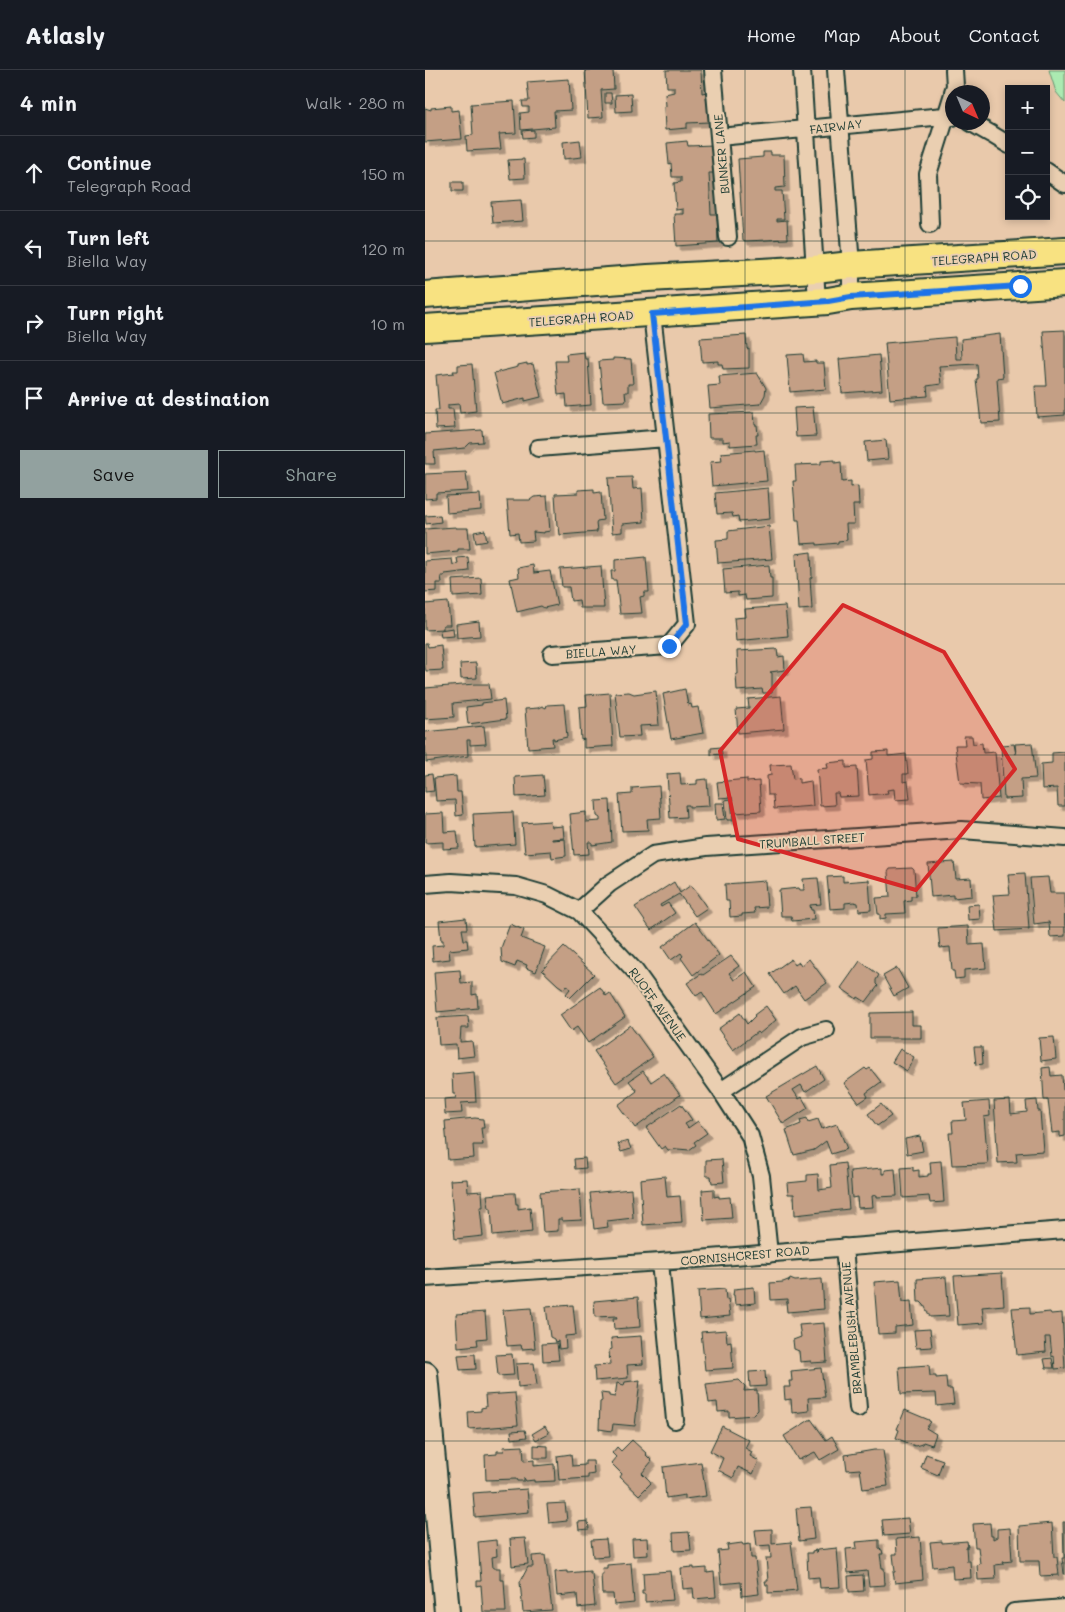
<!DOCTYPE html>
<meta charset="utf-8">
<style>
body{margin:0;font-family:Mali,sans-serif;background:#242831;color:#f1f3f6}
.controls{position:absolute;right:15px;top:15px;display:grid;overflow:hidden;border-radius:0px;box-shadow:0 2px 8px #0003}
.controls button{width:45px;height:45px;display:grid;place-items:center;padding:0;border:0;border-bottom:1px solid #363941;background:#171b24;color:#f1f3f6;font:25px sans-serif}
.compass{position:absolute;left:520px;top:15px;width:45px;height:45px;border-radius:50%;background:#171b24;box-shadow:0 2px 8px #0003;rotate:136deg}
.stop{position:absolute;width:15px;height:15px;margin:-11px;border:4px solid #1a73e8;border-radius:50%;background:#fff}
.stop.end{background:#1a73e8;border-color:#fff;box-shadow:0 1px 5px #0008}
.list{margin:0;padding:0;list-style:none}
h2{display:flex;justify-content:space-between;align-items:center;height:65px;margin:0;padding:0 20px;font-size:21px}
h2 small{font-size:16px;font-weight:400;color:#9ea1a6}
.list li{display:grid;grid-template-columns:32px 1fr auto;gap:15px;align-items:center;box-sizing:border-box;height:75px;padding:0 20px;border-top:1px solid #363941}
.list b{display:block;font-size:19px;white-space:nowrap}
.list p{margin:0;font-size:16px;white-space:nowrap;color:#9ea1a6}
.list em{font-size:16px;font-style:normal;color:#9ea1a6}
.actions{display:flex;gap:10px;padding:15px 20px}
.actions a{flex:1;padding:11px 0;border:1px solid #92a19f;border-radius:0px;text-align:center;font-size:18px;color:#92a19f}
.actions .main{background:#92a19f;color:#111}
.icon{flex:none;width:28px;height:28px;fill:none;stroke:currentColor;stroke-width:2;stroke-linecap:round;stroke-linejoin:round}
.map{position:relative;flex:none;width:640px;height:1542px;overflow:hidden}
header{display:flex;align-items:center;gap:30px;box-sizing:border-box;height:70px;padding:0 25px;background:#171b24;border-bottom:1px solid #363941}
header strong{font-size:24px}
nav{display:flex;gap:28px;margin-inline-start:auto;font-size:18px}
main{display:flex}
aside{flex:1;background:#171b24}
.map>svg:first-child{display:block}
.green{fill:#abeab1;stroke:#659472}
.building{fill:#c49f85;stroke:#1f3d34;filter:url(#shadow)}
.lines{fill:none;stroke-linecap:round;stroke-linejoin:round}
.street-casing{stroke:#1f3d34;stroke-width:20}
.secondary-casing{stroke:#1f3d34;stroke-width:28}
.primary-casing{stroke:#1f3d34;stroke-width:30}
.street{stroke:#eacfb1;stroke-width:16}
.secondary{stroke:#eacfb1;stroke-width:24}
.primary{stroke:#f8e281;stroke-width:26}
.route{stroke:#1a73e8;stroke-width:6}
.marked{fill:#d62828;fill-opacity:0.2;stroke:#d62828;stroke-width:4;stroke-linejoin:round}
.grid{fill:none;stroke:#1f3d34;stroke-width:1;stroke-opacity:0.55}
.labels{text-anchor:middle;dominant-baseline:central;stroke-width:4;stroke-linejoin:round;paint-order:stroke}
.street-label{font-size:12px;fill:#1f3d34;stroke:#eacfb1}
</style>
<header>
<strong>Atlasly</strong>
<nav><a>Home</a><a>Map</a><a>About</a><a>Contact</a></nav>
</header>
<main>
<aside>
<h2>4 min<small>Walk · 280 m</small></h2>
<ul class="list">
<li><svg class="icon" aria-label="ahead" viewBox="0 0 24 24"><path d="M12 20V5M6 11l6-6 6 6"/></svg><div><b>Continue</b><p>Telegraph Road</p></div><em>150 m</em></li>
<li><svg class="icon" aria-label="left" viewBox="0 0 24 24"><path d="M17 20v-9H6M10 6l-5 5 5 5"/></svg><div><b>Turn left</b><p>Biella Way</p></div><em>120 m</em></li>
<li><svg class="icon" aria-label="right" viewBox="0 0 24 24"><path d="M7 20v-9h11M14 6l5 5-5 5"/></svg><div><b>Turn right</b><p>Biella Way</p></div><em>10 m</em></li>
<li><svg class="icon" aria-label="arrive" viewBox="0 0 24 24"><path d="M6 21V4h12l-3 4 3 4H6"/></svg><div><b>Arrive at destination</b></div></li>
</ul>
<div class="actions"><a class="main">Save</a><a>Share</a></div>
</aside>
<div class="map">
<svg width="640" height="1542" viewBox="0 0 640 1542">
<defs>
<filter id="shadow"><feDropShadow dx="4.5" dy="4.5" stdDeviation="0" flood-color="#0004"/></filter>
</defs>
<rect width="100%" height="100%" fill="#e9c9ab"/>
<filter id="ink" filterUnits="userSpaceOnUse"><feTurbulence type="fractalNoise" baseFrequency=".02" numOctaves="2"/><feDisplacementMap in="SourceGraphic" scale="10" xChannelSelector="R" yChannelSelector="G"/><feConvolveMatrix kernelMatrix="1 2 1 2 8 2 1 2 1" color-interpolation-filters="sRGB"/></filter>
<g filter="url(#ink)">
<!-- green -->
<path class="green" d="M624 0H640V33L631 22Z"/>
<!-- building -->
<path class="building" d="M160 0H188L189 19 176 20 178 47 163 48Z
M241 0H276L277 23 282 22 284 52 262 53V58L240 60 239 37 241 36 240 24 249 22V17H242Z
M144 9 146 40 129 41 130 57 96 60 95 43 104 42V37H98L97 31H104L102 12Z
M180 23H186L187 33H180Z
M206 24 207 41 191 42 190 25Z
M89 31 91 63 74 64 76 79 42 81 41 66 48 65 46 34Z
M26 36V41L34 40 37 69 0 72V38L6 40V38Z
M109 60V67L98 68 97 61Z
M155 70 157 87 139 89 138 72Z
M262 71 263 76 288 75V78H286L289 103H284L286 144H292L293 173 251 176 249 144H258V139L251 140 249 113 256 112V107H247L246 93 244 94 242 73Z
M338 82H346V85H359L360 117 350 118V121H357L359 149H352V151L362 150 363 169 321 171 318 170 313 89 338 87Z
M99 89 100 108 85 109 83 90Z
M27 112H38V121H27Z
M96 130 98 151 68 153 66 132Z
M640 260V345L612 347 610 316H622L618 261Z
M575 264 578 307 572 308 575 352 556 353 551 309H553L552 294 514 296 516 314 502 316 503 326 465 329 460 273 530 267 531 289H537L536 269Z
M321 265 322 279 324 278V298L298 299 297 294H293V291L277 292 275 268Z
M159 282 160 289H163L166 335 142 337 141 324 133 325 130 291H142L141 284Z
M378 284 379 292 391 291V293H399L401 319 365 322 362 285Z
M454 285 457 320 417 323 414 289Z
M188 288 206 289 208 314H203V322H200L201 331 178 332 174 291 188 290Z
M102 293V295L108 294 116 327 100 331V328L77 334 69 303 93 297V295Z
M47 294 51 341 35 343 34 334 23 335V339H28L30 358 11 359 10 340H14L11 305 29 303 28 301H33V295Z
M332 303 341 318 340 325 335 334 285 338 283 316 295 315 294 306Z
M388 337 391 366 371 367 369 338Z
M329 342 330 355H332L333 365H331L332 374 305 376V371L298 372V368H284L283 344Z
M57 360 58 372 45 373 40 378 9 381 10 394H0V364Z
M461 370 463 389 442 391 440 372Z
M330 380V381L339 380 342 411 287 416 285 392 297 391 296 383Z
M410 390V393L416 392 417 412 426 411V417L433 416 434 435H428L429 454H421L422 470 413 471V473L392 475V473L376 474 374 450H371L368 411H371L370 395 396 394V391Z
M41 402 43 421 11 423V428L0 429V404Z
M207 407 208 419 217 418 219 452 197 454V462L187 463 183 408Z
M343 418 345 449 314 452 313 446 308 447 307 443 292 444 290 423Z
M169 419V423L176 422 178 450 172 451 171 453 172 462 135 465 134 456H132L130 424 153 423V420Z
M55 424 56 440 22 443 21 426Z
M122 426 125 461 119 462V463L108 462 109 471 94 472 93 463 85 464 82 430H105L109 427Z
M15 445 16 452 1 454 0 446Z
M344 456 347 489 293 493 291 470 303 469V461Z
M31 457V458H43L45 479H33V481L0 484V459Z
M60 460 62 471 51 473 49 462Z
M386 482 387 507 385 508 387 539 374 540 371 484Z
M43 487 44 501 20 504 19 506H16L17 513H12V521L0 522V491L27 489 28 495 33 494 32 488Z
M221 487 224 522H219V526L215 527 217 543 195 544 191 510H187L186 501H190V490Z
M108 495 109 503 125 501 132 535 119 538 116 536 92 542 85 509 94 507 93 498Z
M344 495 345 508H347V528L321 530 320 525 313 526V522L300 523 298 499Z
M176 496 179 538H155L154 530 146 531 144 517H137L135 499Z
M56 508 57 525 28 527 27 510Z
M23 532 25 555H18V559L0 560V534Z
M360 536 363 566 311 571 309 548 321 547 320 539Z
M54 551 55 566 32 568 31 554Z
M28 558 29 566 16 567 15 560Z
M0 573H2L3 577 16 575 18 600 1 601 0 597Z
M352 579 353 587 359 586 360 600 345 602 347 603V623H338L337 619 312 621 311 604H313L312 581Z
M51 593 52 608 36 609 35 594Z
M50 614H64L66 629 28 633 29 647 0 649V618Z
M260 619 263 635 266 634 267 638 273 637 278 663 246 669 238 624Z
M231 621 234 655 214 656 215 666 195 667 190 623 204 622 209 624Z
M185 623 188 676 159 678V669L156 670 154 637 162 636 161 625Z
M356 626 359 659 313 663 311 639 324 638 323 629Z
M79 630 81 649 43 654 41 637 57 635V633Z
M139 634 142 667 129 670V668H127L128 676 103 678 100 639 113 638 117 636 121 638 122 635Z
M59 656 61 674 45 675V670H42L43 686 1 692 0 662Z
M539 666H547L548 674 557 673 558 683 570 682 574 728 556 730 555 714 535 713 530 675H540Z
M607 673 611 708 596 709 597 728 579 729 576 675 589 674 591 684 590 674Z
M296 677 297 684 286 685V678Z
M463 681V686L481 684 483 704H478V712L483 711 485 729 470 730 469 719 462 720 463 723 444 725 441 690 448 689V682Z
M640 682V736H633L632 718 617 719 616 694 627 693V683Z
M421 691V698L432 697 434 726 414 727 413 723H409L410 735 395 736 392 699 403 698 402 693Z
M366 694 368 709 374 708V713L386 711 388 736 349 739 348 725H343L342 706 346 705 345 695Z
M255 703 256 715 272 714V710L282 709 284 736 264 737V735H260L261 747 245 748 242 704Z
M7 704 9 721 0 722V705Z
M118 705 120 725 91 727 90 707Z
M31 706 32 722H36L38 745 31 746 30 730 11 731 9 708Z
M322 709V712L334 711 336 741 310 743 307 727 294 728 292 712Z
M234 716 236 748 222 749 223 760 197 761 194 725 207 724V718Z
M306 729 308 750H302L300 730Z
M185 730 187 772 167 775V772H163L164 784 149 785 145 744 161 742V752L175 751V748L172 746 171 731Z
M290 733H298L300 749 291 750Z
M88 742 90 774 50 777 48 744Z
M18 743 19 762 32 761 34 778 18 779V772L0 773V744Z
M125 751 126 757 138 756 139 768 127 769V770L140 769 141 786 127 788 126 781 100 783 97 753Z
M529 792 531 809 546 808 547 826 528 828V825L506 827 503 794Z
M487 798 489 800 491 826H486V830L479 831 480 843 461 844V848L455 849V844H453L451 828 465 827 463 802 465 799Z
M600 803 604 859 572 861 568 825 585 824 583 804Z
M418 806V812L444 810 446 840 434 841 433 833 429 832 420 833V838L405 839 402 807Z
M623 807 625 823H639L640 866 625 867 624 852 609 854 605 808Z
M393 808 396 834 385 835 386 840H388L389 849 367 851 366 846H356L354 820 374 818 375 820H379L378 809Z
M340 811 342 837 329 838 330 843 317 844V846L305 847 304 831H301L300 814Z
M249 812 255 823 266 815 282 838 270 846 254 824 235 835 236 837 243 833 250 843 226 860 210 837Z
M554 834 555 849 543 850 542 835Z
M41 848 42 859H37L39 870H42L43 878 24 880 25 889 8 891 7 876 18 875V870H16L14 851Z
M270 852 294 885 268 905 256 888 258 886 256 883 246 890 237 877Z
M85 854 99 860 96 868 120 877 111 902 101 898 102 895 92 891 90 897 77 892 76 878Z
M543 856 544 875 559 874 561 898 539 900V908L530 909 529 901H527L525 877 515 878 513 858Z
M139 877 169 904 145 928 141 924 145 919 142 915 139 919 133 915 117 900Z
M306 886 314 896 304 903 309 910 321 902 331 917 291 944 277 922 271 926 262 913 276 904 278 905Z
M366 889 370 895 374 892 376 895 384 889 402 913 379 929 370 916 359 924 345 904Z
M435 891 454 905 451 910V914L453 916 441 932 433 927 432 929 416 918Z
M472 898 483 918 469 926 458 906Z
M35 900 36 913 47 912V925L52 924 53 938 12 942 9 902Z
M175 917 181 926 185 923 200 947 163 973 152 957 146 961 135 945Z
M341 936 351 950 334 964 332 962 308 980 293 959 315 943 322 954 330 946 329 945Z
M487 942V955H496V968H445V943Z
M43 946 44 958H36L35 972 47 971 49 986 32 988 31 974 14 975 12 948Z
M205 955 228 987 191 1013 169 981Z
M629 967 631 989 616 991 614 968Z
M549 977H557L558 994 551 995Z
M475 979 489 987 482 1001 467 992Z
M392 996 399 1009 380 1022 376 1015 368 1020 374 1029 377 1027 383 1038 358 1054 341 1026Z
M625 997 626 1006 637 1005 638 1020H640V1066L635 1067V1062L627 1063 623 1030H619L617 998Z
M440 998 442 1000 445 998 456 1012 441 1023 443 1027 434 1033 419 1013Z
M218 1001 226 1012 239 1003 255 1025 210 1058 193 1035 212 1021 204 1011Z
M49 1002 51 1032 36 1033 37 1043 20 1044 19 1029 31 1028 30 1024H28L27 1004Z
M585 1030 586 1044 602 1042 601 1031 612 1030 613 1041H615L618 1081 591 1083 592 1092 573 1093 569 1031Z
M564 1031 565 1046 559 1047 563 1094 527 1095 524 1063H528L527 1051 541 1050 539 1033Z
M256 1034 267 1050 260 1054 263 1058 273 1051 282 1063 269 1072 271 1075 264 1080 253 1079 243 1080 240 1076 236 1079 221 1058Z
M456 1034 466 1046 452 1056 443 1044Z
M50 1048 58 1049 59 1058H56L58 1075H48L49 1088 23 1090 20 1051Z
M382 1048 383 1052 393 1049 397 1059 412 1054 422 1079 406 1084 401 1071 389 1080 369 1085 361 1060 376 1054 375 1050Z
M495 1066 498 1081 482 1084 480 1069Z
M203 1071 206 1079 196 1082 193 1074Z
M160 1088 161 1098 150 1099 149 1089Z
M297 1089 299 1112 287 1113 286 1106H281V1090Z
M516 1091 519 1132 505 1133 504 1126 478 1128 476 1098 488 1097V1101L494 1100V1107L503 1106V1104H506L505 1092Z
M420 1093 424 1139 370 1145 369 1124H363L362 1113 382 1111V1105L393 1104 394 1120 407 1118 405 1095Z
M457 1098V1104H460V1100L470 1099 472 1126 452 1127V1125L447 1126 448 1137 433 1138 432 1127 427 1128 425 1101Z
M240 1106 242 1127 255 1126 257 1152 218 1155 215 1109Z
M42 1109 43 1122 57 1121 58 1137H55L58 1166 30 1169 25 1110Z
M155 1119 157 1150 137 1151V1149H133V1161L118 1162 115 1122Z
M206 1119 208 1148 182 1151 183 1157 169 1159 165 1123Z
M289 1119V1127L294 1126V1128L305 1127 307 1148 279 1150 277 1120Z
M86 1123H90L91 1134H93V1139L105 1137 107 1162 68 1166 66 1138H64L62 1125Z
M577 1203 579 1235 557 1237 559 1253 533 1255 529 1206Z
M521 1207 524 1246 505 1247 499 1235 496 1232H493L492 1209Z
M365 1209 370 1211 397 1209 399 1239 362 1242 361 1232H363V1229L346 1230 345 1213 358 1212 363 1210 364 1212Z
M475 1210 477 1232 486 1231 488 1255 470 1257V1263L453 1264 449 1212Z
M329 1217 330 1233 310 1235 309 1225H308L309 1219Z
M300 1219 301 1230 303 1229 305 1246 275 1249 273 1221Z
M213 1227 215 1257 189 1259 188 1248H192L191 1246 170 1247 169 1231Z
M148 1235 151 1265 140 1266 141 1278 134 1279 133 1271 130 1272 129 1269 125 1267 121 1237Z
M605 1237V1244L625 1242 626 1244 637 1243 640 1298 630 1299 629 1286 627 1287 625 1267H620L621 1282 592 1285 587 1238Z
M106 1238 110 1278 97 1279 96 1275 82 1276 78 1240Z
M60 1242 62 1268 52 1269 53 1275 33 1277 31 1244Z
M399 1253 402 1292 386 1293V1291L375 1292 374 1281 369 1279 368 1270 376 1267 374 1255Z
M505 1259 507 1277 491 1278 489 1260Z
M301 1260 302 1272 306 1271 308 1298 280 1300 276 1262Z
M216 1266 218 1294 202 1295 203 1308 170 1311 169 1296 185 1295 184 1280 187 1279 186 1268Z
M132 1273 134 1290 118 1291 117 1274Z
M50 1284 51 1299 35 1300 33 1285Z
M87 1284 89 1305 73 1306 71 1285Z
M627 1288 629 1298H621L619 1289Z
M109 1293 112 1315 93 1317 91 1294Z
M504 1295 505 1306H511V1308L521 1307 522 1319H527L529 1334 512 1336 511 1323 476 1324 474 1297Z
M396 1298 400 1327 383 1328 384 1341 367 1343 366 1329 360 1330 359 1317H365L364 1311H367L366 1301Z
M340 1301 341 1316 325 1317 324 1302Z
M215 1310 210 1356 188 1354 187 1361 174 1359 175 1332 177 1331 176 1323 184 1324V1326L190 1327 192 1313 199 1315 200 1312Z
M314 1310 320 1316 319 1321 332 1320 333 1340 328 1345 304 1347V1341L293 1342 292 1332 284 1333 281 1314Z
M90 1323 93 1355 44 1359 43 1342 56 1341V1338L61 1337 60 1325Z
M480 1340 504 1350V1351L506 1352 501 1358 511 1364 507 1375 498 1372 497 1374 490 1376 471 1368 474 1360 472 1359Z
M386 1349 401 1370 407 1366 414 1379 395 1390 390 1382 373 1390 359 1366Z
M120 1356 124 1363 111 1370 107 1364Z
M297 1356 324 1370 320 1378 327 1382 325 1386 334 1391 328 1404 313 1397 308 1408 293 1400 298 1388 285 1381Z
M100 1360 102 1367 87 1369 86 1361Z
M207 1370 222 1384 221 1385 227 1391 217 1403 225 1411 226 1413 214 1425 195 1407 197 1404 186 1393 191 1387 187 1383 192 1377 196 1381Z
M109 1375 123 1376V1388H109Z
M98 1376 99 1391 109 1390V1396L129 1394 130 1411 109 1412V1410L101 1411 99 1408V1411H92L91 1409 61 1410 60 1385 72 1384V1381H79L78 1377Z
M449 1380H458L463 1416 438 1419 435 1399 422 1400 420 1385Z
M146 1384 147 1396 160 1395V1391H168L169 1404 163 1405V1408L134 1410 132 1386Z
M501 1384 518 1390 513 1405 496 1398Z
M276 1392 281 1426 260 1429V1425L241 1428 238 1397Z
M102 1419 104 1442 50 1447 48 1423Z
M140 1433 142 1451 124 1453 122 1434Z
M386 1437 389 1469 374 1471 371 1438Z
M483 1448 485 1464 459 1466 457 1450Z
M163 1451 164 1459 154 1460 153 1452Z
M638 1452H640V1504H639L637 1488H639Z
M565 1453 566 1466H568V1469L572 1467V1459L585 1458 587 1491 578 1492 579 1494 570 1495 571 1509 553 1510 552 1495 555 1494 553 1477H550L548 1454Z
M627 1453 629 1487H632L634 1505 615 1506 614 1491H595L594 1456Z
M347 1459V1474L366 1472 372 1520 361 1521V1522L343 1523V1515H341L340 1511H343L341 1488H346L345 1475 332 1476 330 1460Z
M264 1462 266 1480 249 1481 248 1463Z
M495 1467 498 1510 470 1513 468 1502H470L468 1484H472L471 1469Z
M100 1468 103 1494 87 1496 85 1469Z
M222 1468 223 1485 208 1486 207 1469Z
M181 1469 183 1486 168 1487 166 1470Z
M71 1470 72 1486 67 1487 68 1498H75V1510H79L81 1542H58L56 1515 52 1516V1511H56L53 1472Z
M454 1470V1479L457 1480 458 1484H455L457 1498H459L460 1515 444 1516 442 1501 423 1503 421 1479 432 1478 431 1472Z
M517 1471V1473L542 1471 543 1477H541L542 1491H545L546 1508 528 1509 527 1495 508 1497 505 1472Z
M317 1473 318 1475 325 1474 326 1488H330L334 1524 317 1526 316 1512 296 1514 293 1481 303 1480 302 1475Z
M412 1478 415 1517 395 1518 394 1507 383 1508 382 1483H387V1481L391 1480V1483L392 1480Z
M120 1485 127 1540 98 1542 95 1512 103 1497H108L107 1486Z
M206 1493 209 1533 189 1535 188 1524H177L176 1504H178L177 1498H182V1495Z
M269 1497V1499L282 1498V1503L289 1502 291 1527 269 1529 268 1518 258 1519 256 1498Z
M142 1501V1503L165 1501V1503H167L170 1536 153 1538 152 1524 132 1526 130 1502Z
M245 1501 248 1530 220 1532V1524H217V1521H219L218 1503Z
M438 1505 439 1521 424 1522 423 1506Z"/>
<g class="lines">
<!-- street casing -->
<g class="street-casing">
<path id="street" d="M288 0 303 167
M377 0 392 231
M411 0 426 195V227
M528 22 530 16 529 0
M545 52 566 64 584 75
M294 67 519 46 528 47
M621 101 640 114
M505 154 503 104 528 24
M113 378 241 368
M127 584 244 576 262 554 227 244
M0 814 26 812 91 816 122 825 154 841 210 901 296 1021 325 1066 336 1106 344 1184
M154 841 184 814 228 785 281 777 537 760 640 768
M296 1021 377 967 401 960
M419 1177 433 1338
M235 1192 250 1350
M0 1208 235 1192 640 1160
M589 1542 640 1538"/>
</g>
<!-- secondary casing -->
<g class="secondary-casing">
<path id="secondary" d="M0 1304 22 1542"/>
</g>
<!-- primary casing -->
<g class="primary-casing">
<path id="primary" d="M0 225 223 208 390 199 426 195 640 181
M0 258 403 231 426 227 640 213"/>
</g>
<!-- street -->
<use href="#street" class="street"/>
<!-- secondary -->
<use href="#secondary" class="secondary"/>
<!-- primary -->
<use href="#primary" class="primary"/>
</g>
</g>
<g class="lines" filter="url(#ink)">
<!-- route -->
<path class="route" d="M244 576 262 554 227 244 403 231 426 227 595 216"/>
</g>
<!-- marked area -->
<path class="marked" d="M418 535 519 582 590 699 491 820 313 769 295 681Z"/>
<!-- grid -->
<path class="grid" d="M160 0V1542M320 0V1542M480 0V1542M0 171H640M0 343H640M0 514H640M0 685H640M0 857H640M0 1028H640M0 1199H640M0 1371H640"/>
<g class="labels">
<!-- street labels -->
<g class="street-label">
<text transform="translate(411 56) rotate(-7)">FAIRWAY</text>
<text transform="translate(296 84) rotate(-95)">BUNKER LANE</text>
<text transform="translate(559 187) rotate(-4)">TELEGRAPH ROAD</text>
<text transform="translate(156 248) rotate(-4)">TELEGRAPH ROAD</text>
<text transform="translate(176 581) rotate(-4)">BIELLA WAY</text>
<text transform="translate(387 770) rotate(-4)">TRUMBALL STREET</text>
<text transform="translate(233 934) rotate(54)">RUOFF AVENUE</text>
<text transform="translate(320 1185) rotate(-5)">CORNISHCREST ROAD</text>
<text transform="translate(426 1258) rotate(-95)">BRAMBLEBUSH AVENUE</text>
</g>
</g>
</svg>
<div class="controls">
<button>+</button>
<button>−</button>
<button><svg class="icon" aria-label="locate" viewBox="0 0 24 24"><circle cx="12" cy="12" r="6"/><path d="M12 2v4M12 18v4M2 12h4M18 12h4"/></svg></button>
</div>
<svg class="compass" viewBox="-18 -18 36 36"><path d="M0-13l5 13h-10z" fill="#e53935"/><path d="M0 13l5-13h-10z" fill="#9ea1a6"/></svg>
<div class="stop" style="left:595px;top:216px"></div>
<div class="stop end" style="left:244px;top:576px"></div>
</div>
</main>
